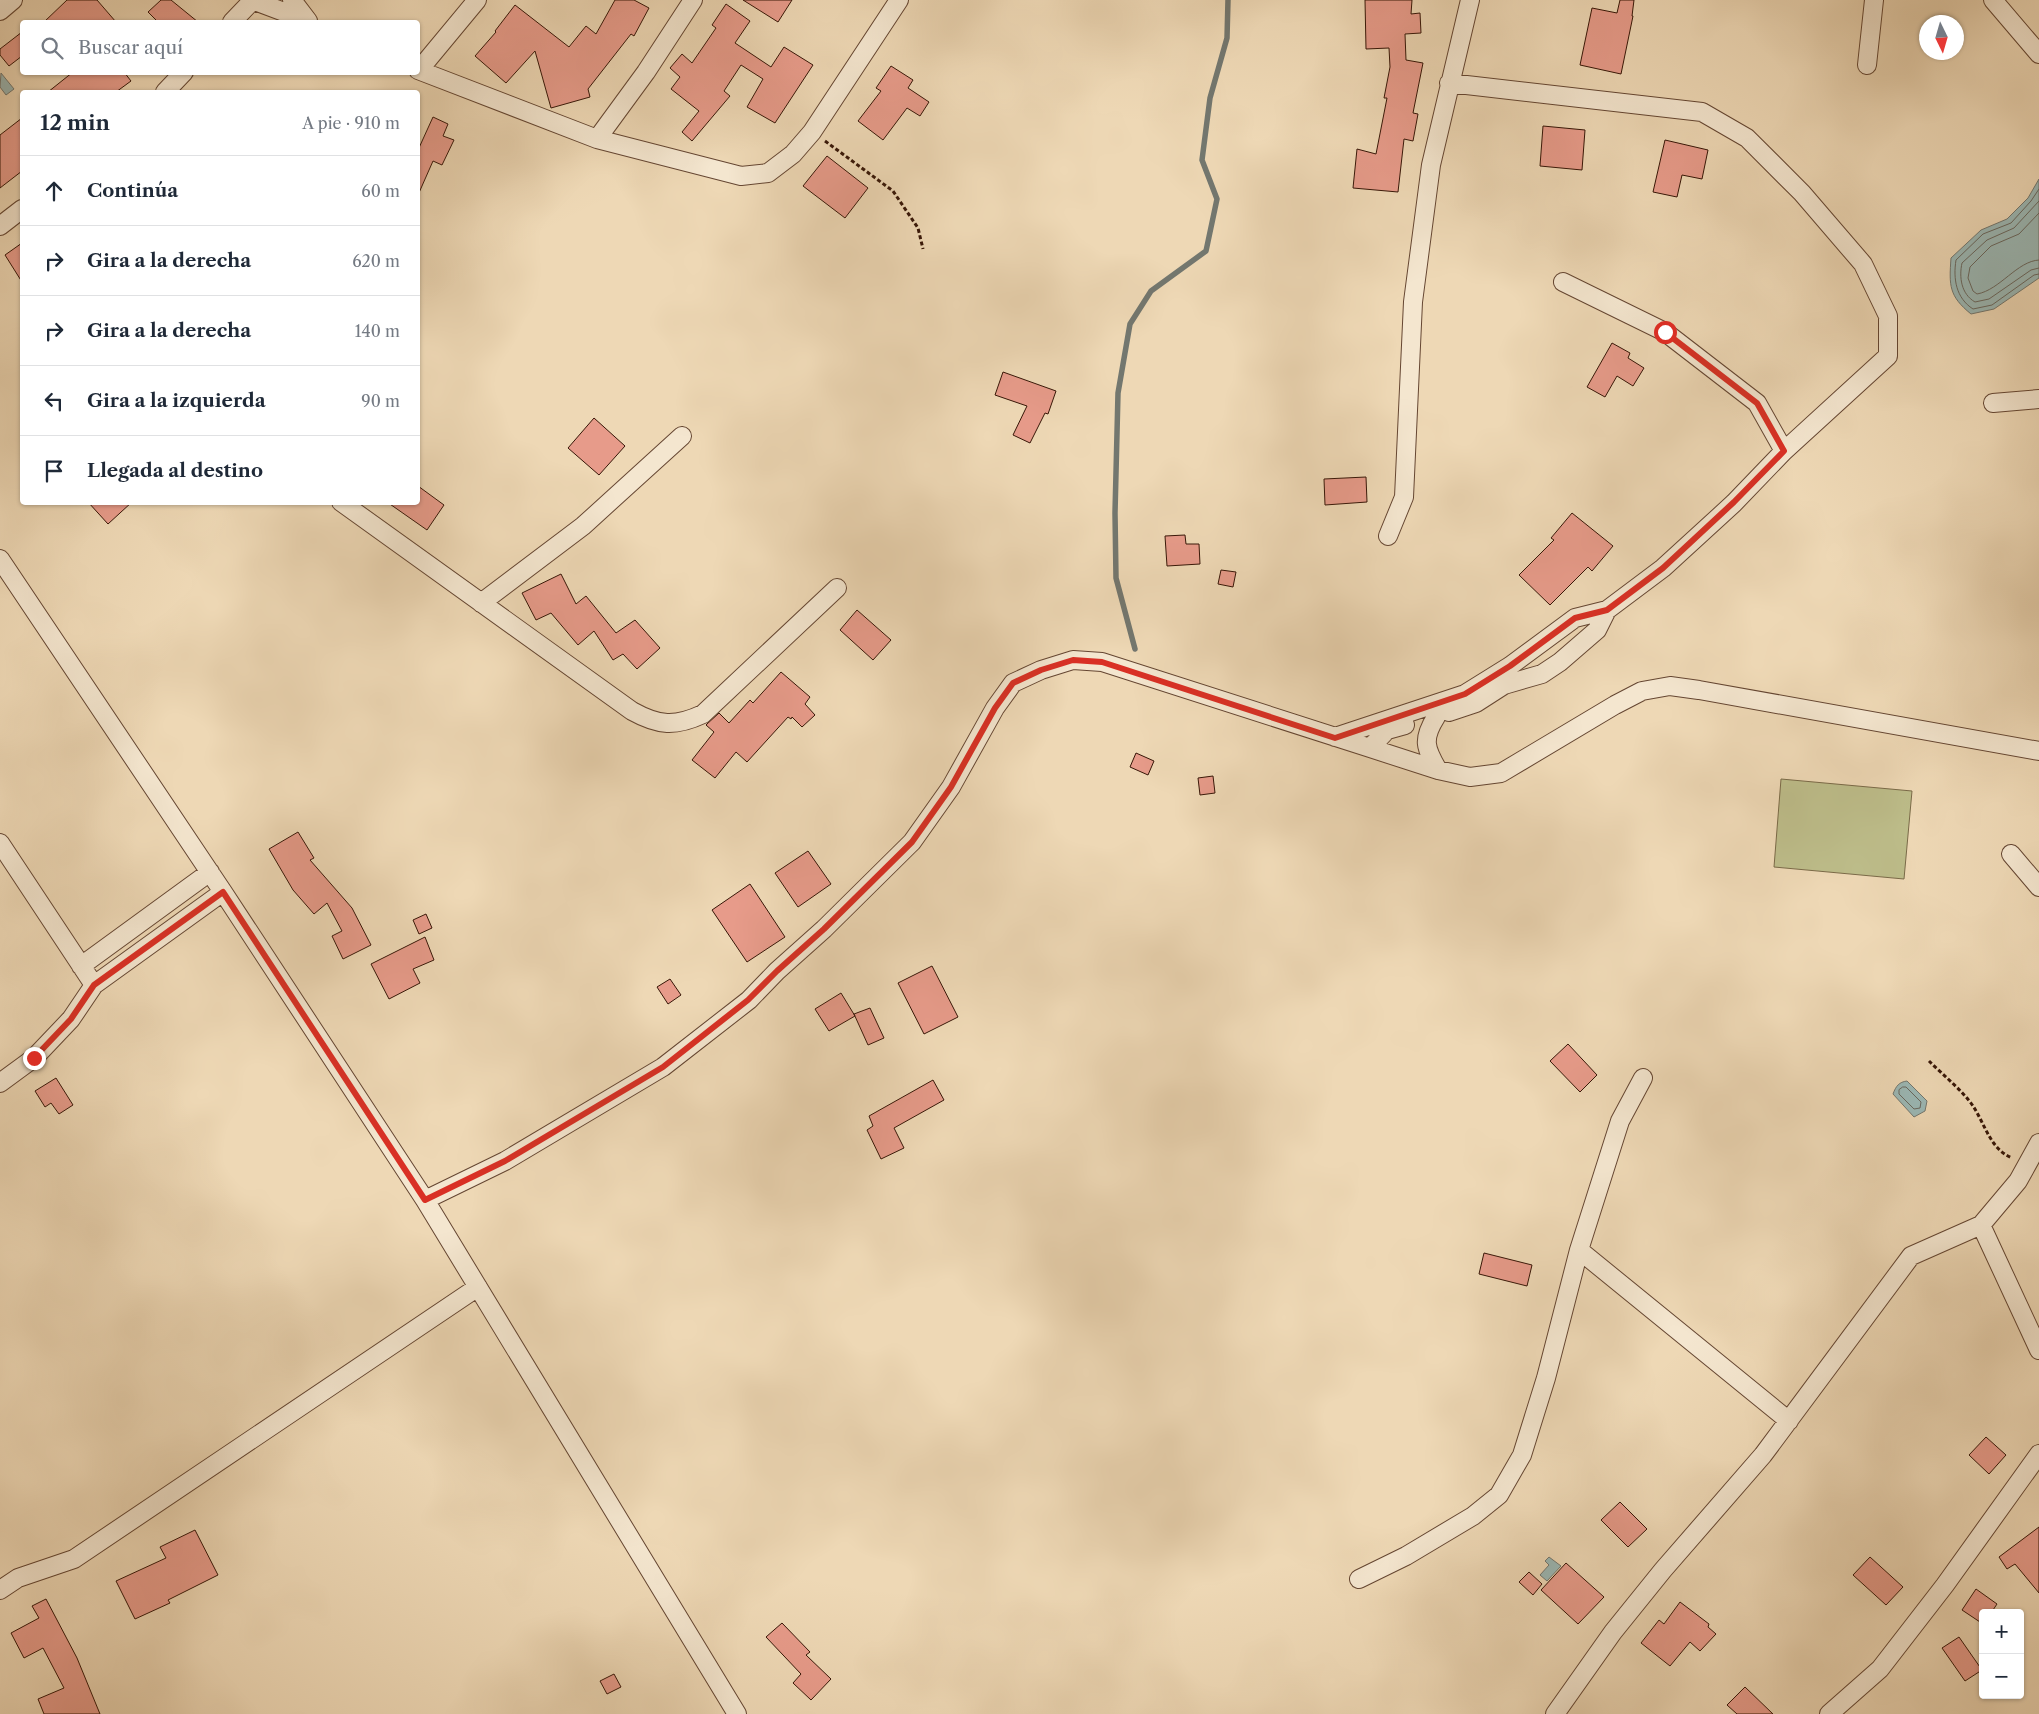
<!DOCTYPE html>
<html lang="es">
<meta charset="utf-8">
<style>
body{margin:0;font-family:"Libre Caslon Text",serif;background:#f6f6f7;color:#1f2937}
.controls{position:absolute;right:15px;bottom:15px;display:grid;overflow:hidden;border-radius:5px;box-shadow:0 1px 4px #0004}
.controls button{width:45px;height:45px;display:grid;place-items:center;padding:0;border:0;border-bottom:1px solid #e0e1e3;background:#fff;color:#1f2937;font:25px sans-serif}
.compass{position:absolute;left:1919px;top:15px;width:45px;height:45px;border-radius:50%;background:#fff;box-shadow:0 1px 4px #0004;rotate:175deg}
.stop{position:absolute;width:15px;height:15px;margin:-11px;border:4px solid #d93025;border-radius:50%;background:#fff}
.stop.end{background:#d93025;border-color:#fff;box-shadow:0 1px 5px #0008}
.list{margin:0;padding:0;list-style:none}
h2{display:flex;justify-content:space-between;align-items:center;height:65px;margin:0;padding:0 20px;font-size:21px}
h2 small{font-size:16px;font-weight:400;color:#747a83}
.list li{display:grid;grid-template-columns:32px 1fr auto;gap:15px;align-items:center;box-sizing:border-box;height:70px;padding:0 20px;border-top:1px solid #e0e1e3}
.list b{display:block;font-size:19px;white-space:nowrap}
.list em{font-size:16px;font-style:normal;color:#747a83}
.icon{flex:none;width:28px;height:28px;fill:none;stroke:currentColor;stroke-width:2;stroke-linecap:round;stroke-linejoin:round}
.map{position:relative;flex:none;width:2039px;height:1714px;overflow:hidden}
.search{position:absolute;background:#fff;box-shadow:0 1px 4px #0004;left:20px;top:20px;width:400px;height:55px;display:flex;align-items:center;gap:12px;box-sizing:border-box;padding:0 18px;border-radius:5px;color:#747a83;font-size:19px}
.panel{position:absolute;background:#fff;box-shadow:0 1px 4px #0004;left:20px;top:90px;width:400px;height:415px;border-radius:5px}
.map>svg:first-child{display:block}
.green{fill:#bdbd8a;stroke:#7a6a48}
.water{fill:#9bb8b5;stroke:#73776f}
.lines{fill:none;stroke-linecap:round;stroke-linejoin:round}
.shore{stroke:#69675e;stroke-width:1}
.stream{stroke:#73776f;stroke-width:5.5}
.building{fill:#e79b8a;stroke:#371607}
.minor-casing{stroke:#654632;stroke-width:20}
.path{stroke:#371607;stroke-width:3;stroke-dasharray:4 2.5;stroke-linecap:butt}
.minor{stroke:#f4e6cf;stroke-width:18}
.route{stroke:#d93025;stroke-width:6}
</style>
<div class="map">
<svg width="2039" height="1714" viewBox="0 0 2039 1714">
<rect width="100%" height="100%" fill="#eed8b5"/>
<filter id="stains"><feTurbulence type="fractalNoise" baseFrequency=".004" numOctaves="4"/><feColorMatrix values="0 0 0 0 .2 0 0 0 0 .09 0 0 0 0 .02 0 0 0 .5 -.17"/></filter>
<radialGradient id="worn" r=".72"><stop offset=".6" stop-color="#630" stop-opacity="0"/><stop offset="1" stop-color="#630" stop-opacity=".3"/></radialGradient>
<!-- green -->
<path class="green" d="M1781 779 1912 791 1904 879 1774 867Z"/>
<!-- water -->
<path class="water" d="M1 73 14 89 6 95 0 87Z
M2039 179V278L1994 309 1971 314C1949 296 1949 286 1951 258L1981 230 2007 219 2028 198Z
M1907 1081 1927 1101 1925 1111 1914 1117 1893 1094C1896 1086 1899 1082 1907 1081Z
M1549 1557 1561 1566 1547 1581 1540 1575 1549 1565 1545 1561Z"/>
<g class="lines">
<!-- shore -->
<path class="shore" d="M2039 189 2031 201 2011 223 1983 234 1956 260C1953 279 1956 298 1973 309L1992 305 2034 275 2039 274
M2039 201 2014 228 1987 240 1962 263C1959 277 1961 294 1975 302L1989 299 2031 270 2039 268
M2039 213 2019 234 1991 246 1970 267 1968 278 1973 291 1977 294C2000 290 2017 261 2039 260
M1903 1087H1906L1921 1102 1920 1108 1914 1109 1899 1094V1090Z"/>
<!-- stream -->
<path class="stream" d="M1135 649 1116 578 1115 513 1118 393 1130 324 1151 291 1206 251 1217 199 1202 160 1210 98 1227 38 1228 0"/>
</g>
<!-- building -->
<path class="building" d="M67 0H97L116 22H44Z
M161 0H171L198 22H158L148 12Z
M615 0H634L649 8 634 36 631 34 588 89 590 97 551 108 535 51 506 83 475 56 496 32 495 31 515 5 569 47 586 26 596 34Z
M743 0H792L778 22Z
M1365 0H1412L1411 14 1420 13 1421 33 1405 34 1406 60 1423 63 1413 113 1418 114 1413 141 1404 139 1398 192 1353 188 1357 149 1376 154 1387 98H1384L1390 67 1389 48 1366 49Z
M1620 0H1634L1632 16H1633L1621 74 1580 65 1592 8 1617 13Z
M726 4 750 21 735 43 771 67 784 47 813 65 775 123 747 107 763 79 741 65 724 91 730 96 692 141 682 132 699 111 671 89 680 77 670 68 682 54 692 63 716 28 712 25Z
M22 32V56L9 66 0 55V49Z
M891 66 913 80 908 88 929 102 920 116 907 108 883 140 858 121 881 91 876 88Z
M73 72H124L131 81 116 92H48Z
M433 117 448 124 443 136 454 140 442 165 433 161 418 195V150Z
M22 118V171L0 188V135Z
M1543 126 1585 130 1582 170 1540 166Z
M1665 140 1708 150 1702 179 1682 175 1677 197 1653 192Z
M827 156 868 188 845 218 803 186Z
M22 243V282L5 255Z
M1612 343 1630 353 1628 358 1644 368 1633 386 1617 376 1605 397 1587 387Z
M1003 372 1056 391 1048 414 1045 413 1030 443 1013 435 1027 406 995 395Z
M594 418 625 446 599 475 568 448Z
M1366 477 1367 502 1325 505 1324 479Z
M418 486 444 505 427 530 387 502H418Z
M88 502H132L108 524Z
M1572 513 1613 546 1592 571 1588 567 1550 605 1519 575 1554 540 1551 538Z
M1185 535 1186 544H1199L1200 564 1167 566 1165 536Z
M1221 570 1236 572 1233 587 1218 584Z
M561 574 576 604 586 596 616 633 635 620 660 648 637 669 623 654 613 660 594 631 578 645 551 613 536 620 522 593Z
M857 610 891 640 873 660 840 630Z
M781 672 810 697 805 704 815 715 802 727 792 717 791 719 788 717 747 762 736 752 715 778 692 760 714 732 706 725 707 724 719 713 729 723 750 700 753 703Z
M1136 753 1154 761 1148 775 1130 767Z
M1213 776 1215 793 1200 795 1198 778Z
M298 832 314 858 310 860 352 908 371 945 343 959 332 936 342 931 327 903 314 914 293 890 269 849Z
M808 851 831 884 798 907 775 873Z
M750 884 785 937 747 962 712 910Z
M426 914 432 928 419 934 413 920Z
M425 937 434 960 413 969 420 983 389 999 371 964Z
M932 966 958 1017 924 1034 898 983Z
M670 979 681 995 668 1004 657 987Z
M841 993 855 1016 829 1031 815 1009Z
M870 1008 884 1038 868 1045 854 1014Z
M1568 1044 1597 1075 1580 1092 1550 1061Z
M56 1078 73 1105 59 1114 51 1103 45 1107 35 1091Z
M933 1080 944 1100 894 1128 904 1148 881 1159 867 1130 873 1126 869 1116Z
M1484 1253 1532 1265 1527 1286 1479 1274Z
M1986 1437 2006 1455 1989 1474 1969 1455Z
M1620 1502 1647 1529 1628 1547 1601 1520Z
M2039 1527V1593L2015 1564 2007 1569 1999 1557Z
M195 1530 218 1575 168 1600 170 1603 135 1619 116 1581 166 1558 160 1547Z
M1870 1557 1903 1587 1886 1605 1853 1575Z
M1566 1563 1604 1597 1578 1624 1541 1590Z
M1529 1572 1542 1584 1533 1595 1519 1582Z
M1976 1589 1997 1604 1991 1613H1983V1624L1962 1610Z
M46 1599 77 1658 100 1714H44L38 1699 64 1688 43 1648 24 1658 11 1633 39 1618 32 1606Z
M1680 1602 1709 1624 1708 1627 1716 1634 1700 1651 1690 1642 1670 1666 1641 1643 1659 1620 1664 1624Z
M782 1623 810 1652 806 1655 831 1679 811 1700 793 1683 801 1674 766 1637Z
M1959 1637 1982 1670 1965 1681 1942 1648Z
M614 1674 621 1687 607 1694 600 1681Z
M1745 1687 1773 1714H1737L1727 1705Z"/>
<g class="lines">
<!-- minor casing -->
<g class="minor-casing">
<path id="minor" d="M252 0 308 21 292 0
M1993 0 2039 54
M0 11 13 0
M232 22 253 0
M1867 65 1874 0
M418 70 597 139 741 176 768 173 793 154 812 132 899 0
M419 70 477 0
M165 92 184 72
M597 139 646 72 693 0
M0 226 22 209
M1563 282 1665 332 1757 403 1784 451
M1993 403 2039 399
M341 502 632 711C659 726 675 727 703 714L837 588
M1388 536 1404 497 1413 302 1431 165 1470 0
M0 559 223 892 425 1200 737 1714
M481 603 583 526 682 436
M1449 712 1476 703 1504 685 1542 674 1560 662 1597 630 1607 610
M1436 717C1422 739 1425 748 1438 770
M1335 737 1465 694 1510 666 1575 618 1607 610 1663 568 1734 503 1784 451 1888 356V316L1863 264 1802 193 1747 138 1702 112 1449 83
M1370 748 1387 730 1405 725
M0 843 94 985
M2011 854 2039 887
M81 966 210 872
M0 1083 34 1058 71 1019 94 985 223 892
M425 1200 505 1161 663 1067 749 1000 777 971 824 929 912 842 951 787 995 708 1013 683 1041 670 1073 660 1102 662 1370 748 1438 770 1470 777 1501 773 1615 705 1642 691 1670 686 1699 690 2039 751
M1981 1225 2039 1350
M1579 1250 1789 1421
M1359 1579 1406 1556 1473 1516 1499 1495 1522 1455 1546 1378 1579 1250 1620 1121 1643 1078
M0 1590 18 1578 74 1559 478 1287
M1555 1714 1613 1632 1663 1570 1763 1455 1911 1256 1981 1225 2018 1181 2039 1143
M1829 1714 1880 1669 1945 1585 2039 1454"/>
</g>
<!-- path -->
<path class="path" d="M825 141 893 191 918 228 923 249
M1929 1061C1942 1074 1963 1091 1973 1106 1985 1124 1990 1149 2012 1158"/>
<!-- minor -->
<use href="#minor" class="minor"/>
</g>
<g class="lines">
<!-- route -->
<path class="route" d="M34 1058 71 1019 94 985 223 892 425 1200 505 1161 663 1067 748 1000 777 971 824 929 912 842 951 787 995 708 1013 683 1041 670 1073 660 1102 662 1335 738 1465 694 1510 666 1575 618 1607 610 1663 568 1734 502 1784 451 1757 403 1665 332"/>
</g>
<rect width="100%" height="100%" filter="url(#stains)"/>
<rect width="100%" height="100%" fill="url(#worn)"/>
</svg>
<div class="controls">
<button>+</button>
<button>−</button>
</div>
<svg class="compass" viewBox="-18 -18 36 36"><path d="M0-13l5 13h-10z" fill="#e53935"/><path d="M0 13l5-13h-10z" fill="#747a83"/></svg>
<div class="stop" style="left:1665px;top:332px"></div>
<div class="stop end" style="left:34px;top:1058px"></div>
<div class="search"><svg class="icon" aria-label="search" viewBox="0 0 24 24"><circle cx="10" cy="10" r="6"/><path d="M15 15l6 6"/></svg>Buscar aquí</div>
<section class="panel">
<h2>12 min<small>A pie · 910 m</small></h2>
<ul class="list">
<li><svg class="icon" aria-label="ahead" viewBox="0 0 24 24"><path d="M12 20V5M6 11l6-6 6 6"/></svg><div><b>Continúa</b></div><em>60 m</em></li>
<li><svg class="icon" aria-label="right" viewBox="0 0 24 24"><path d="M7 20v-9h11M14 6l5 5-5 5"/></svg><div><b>Gira a la derecha</b></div><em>620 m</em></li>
<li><svg class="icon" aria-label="right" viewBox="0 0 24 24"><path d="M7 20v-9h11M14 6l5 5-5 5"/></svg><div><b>Gira a la derecha</b></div><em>140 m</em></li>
<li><svg class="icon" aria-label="left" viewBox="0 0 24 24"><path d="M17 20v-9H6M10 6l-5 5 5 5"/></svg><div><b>Gira a la izquierda</b></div><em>90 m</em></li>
<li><svg class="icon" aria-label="arrive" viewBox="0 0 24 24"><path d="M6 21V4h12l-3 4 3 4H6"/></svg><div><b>Llegada al destino</b></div></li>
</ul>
</section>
</div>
